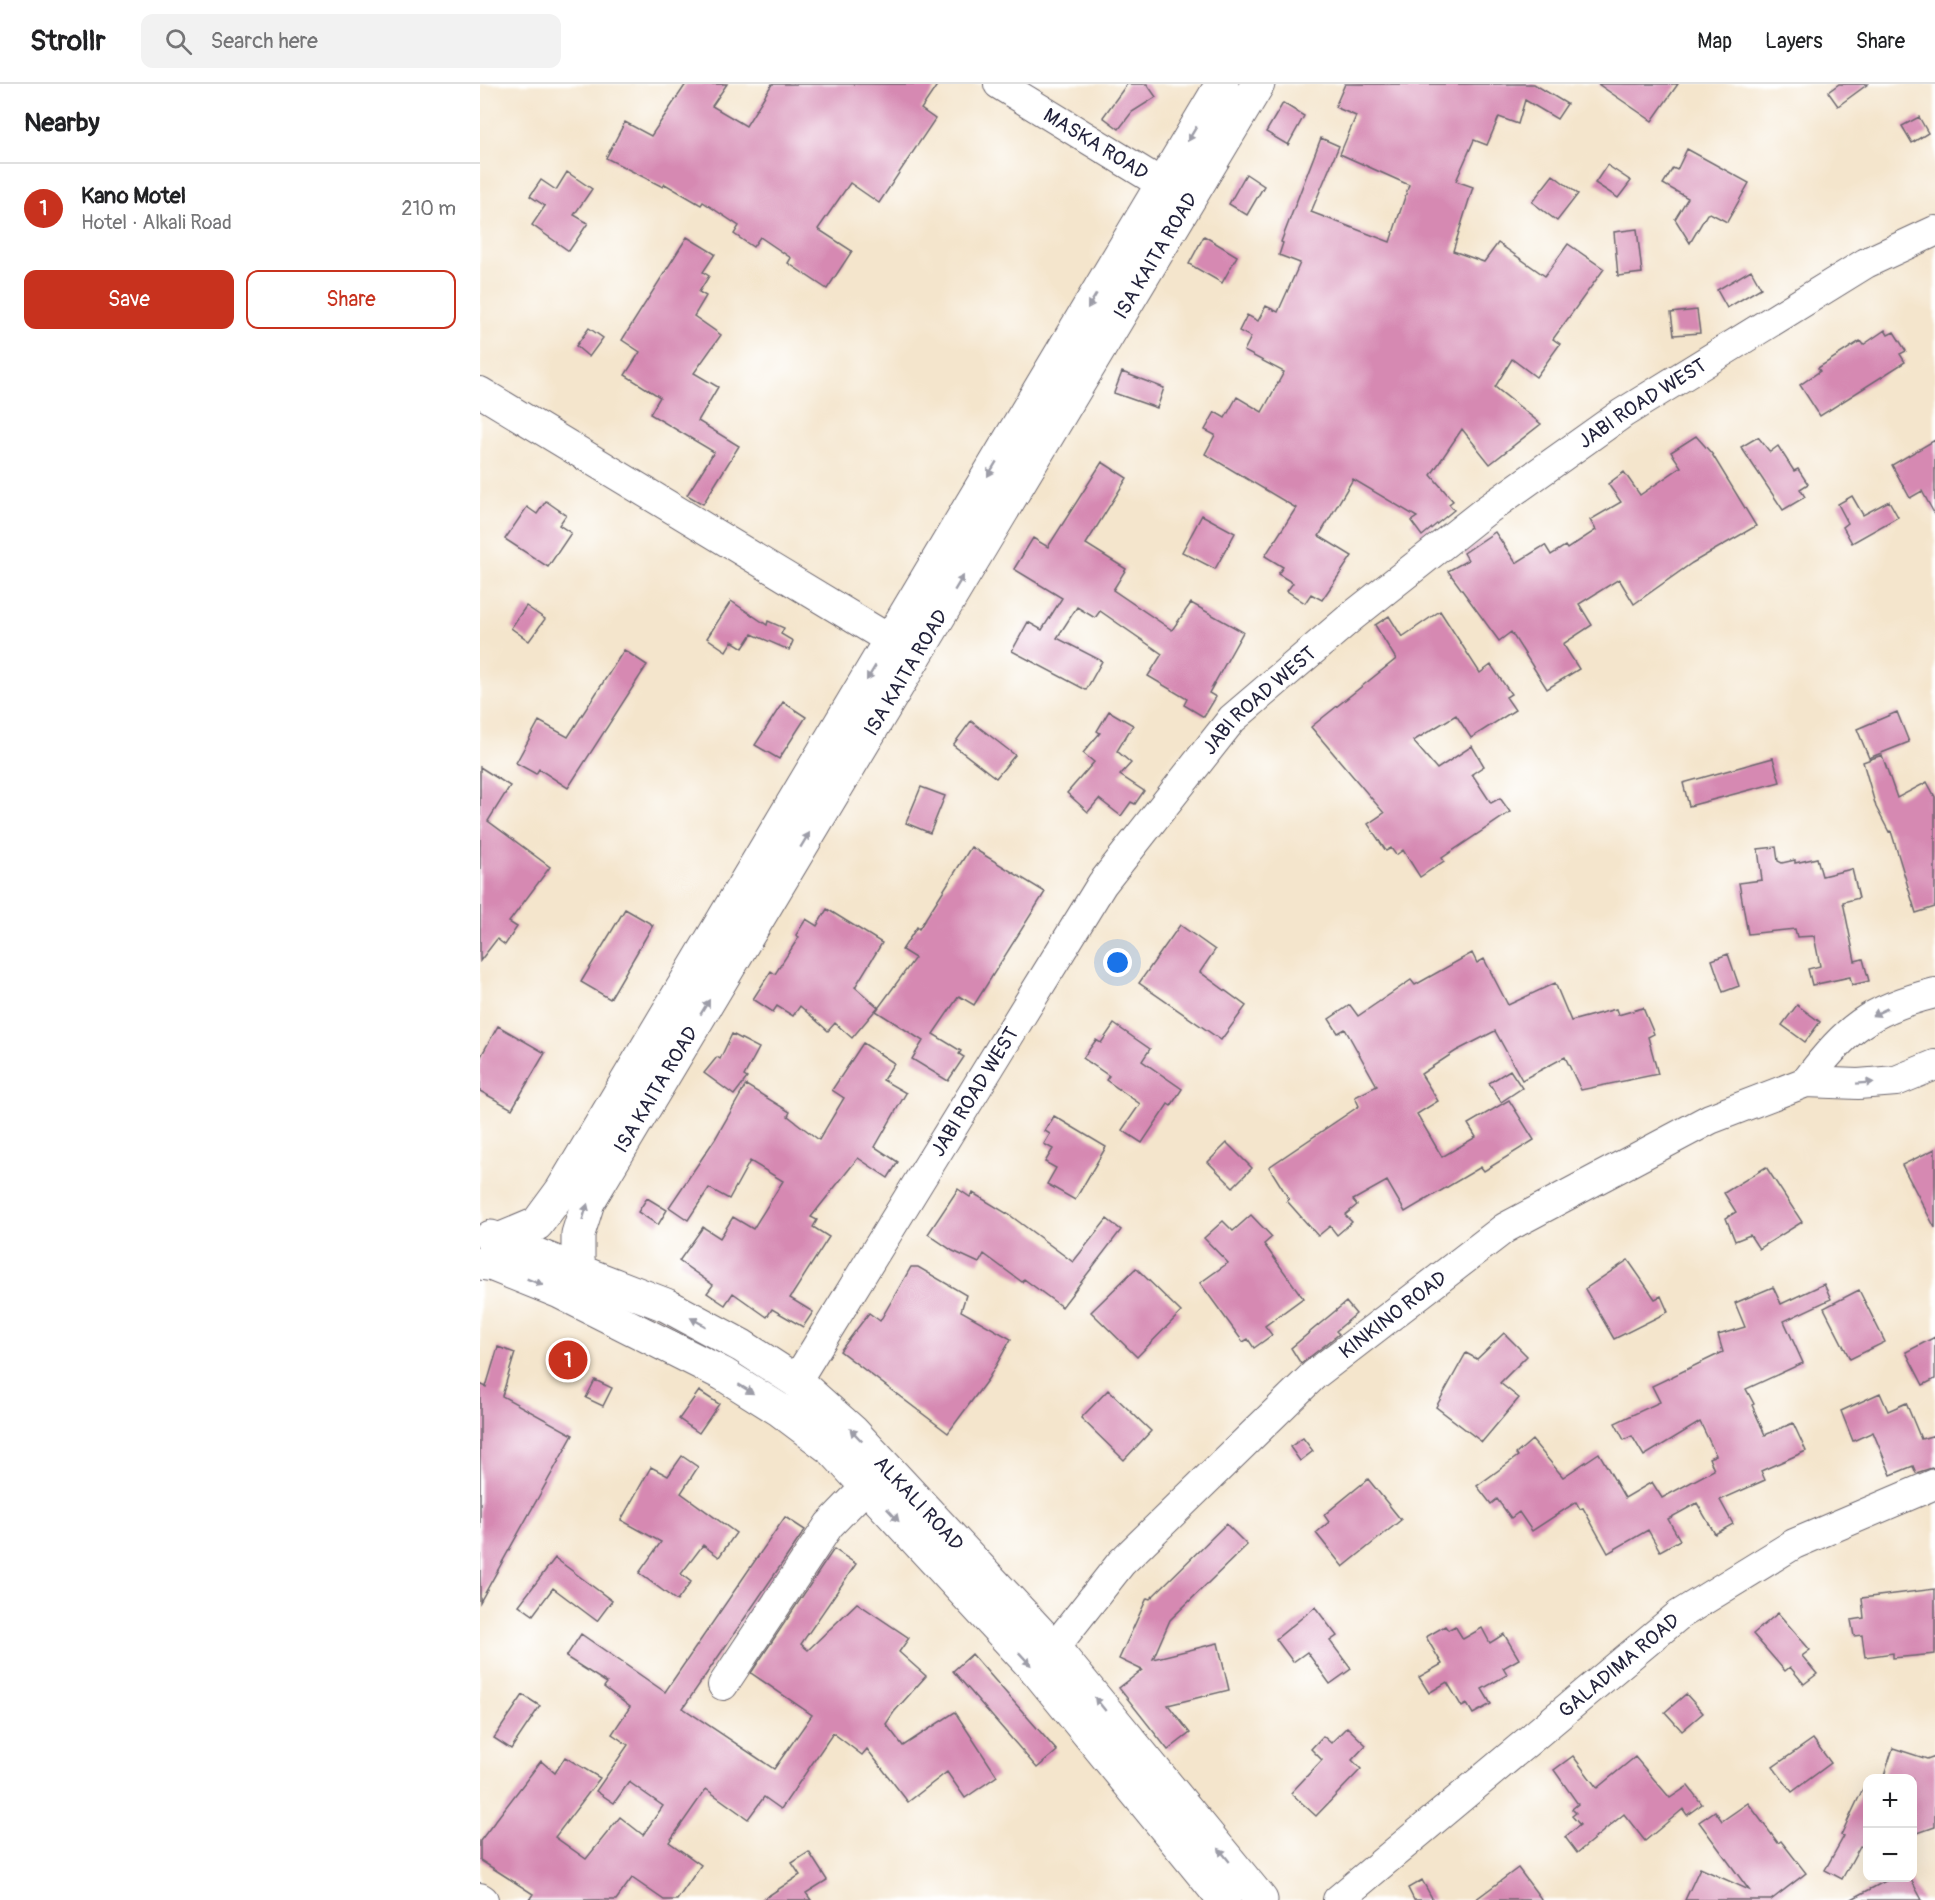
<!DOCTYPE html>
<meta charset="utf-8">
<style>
body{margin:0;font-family:Pangolin,sans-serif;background:#f2f2f2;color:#202124}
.controls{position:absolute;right:18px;bottom:18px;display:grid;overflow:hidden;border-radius:12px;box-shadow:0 6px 24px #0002}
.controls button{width:54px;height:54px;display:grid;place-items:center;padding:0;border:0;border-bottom:2px solid #e0e0e0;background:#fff;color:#202124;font:30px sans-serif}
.you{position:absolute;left:638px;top:879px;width:21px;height:21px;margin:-15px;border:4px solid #fff;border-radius:50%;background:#1a73e8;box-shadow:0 0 0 9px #1a73e833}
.badge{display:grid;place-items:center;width:39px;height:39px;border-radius:50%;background:#c8321e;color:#fff;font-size:20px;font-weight:700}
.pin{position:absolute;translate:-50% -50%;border:3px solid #fff;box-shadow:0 2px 6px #0006}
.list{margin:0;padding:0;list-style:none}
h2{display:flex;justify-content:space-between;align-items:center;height:78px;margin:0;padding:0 24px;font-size:26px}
h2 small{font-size:20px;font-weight:400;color:#757577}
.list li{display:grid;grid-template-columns:39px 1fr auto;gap:18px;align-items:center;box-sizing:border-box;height:90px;padding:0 24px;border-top:2px solid #e0e0e0}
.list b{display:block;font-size:22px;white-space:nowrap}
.list p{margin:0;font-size:20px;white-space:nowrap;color:#757577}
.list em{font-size:20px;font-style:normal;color:#757577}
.actions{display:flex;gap:12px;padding:18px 24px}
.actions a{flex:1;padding:14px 0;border:2px solid #c8321e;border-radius:12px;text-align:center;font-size:21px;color:#c8321e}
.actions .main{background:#c8321e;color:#fff}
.icon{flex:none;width:33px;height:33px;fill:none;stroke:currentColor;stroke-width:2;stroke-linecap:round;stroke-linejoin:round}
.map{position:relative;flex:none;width:1455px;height:1816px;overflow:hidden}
header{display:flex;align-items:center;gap:36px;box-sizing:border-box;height:84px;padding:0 30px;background:#fff;border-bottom:2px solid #e0e0e0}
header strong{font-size:28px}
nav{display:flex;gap:33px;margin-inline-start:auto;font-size:21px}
.search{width:420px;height:54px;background:#f2f2f2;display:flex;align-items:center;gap:15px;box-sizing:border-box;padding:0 21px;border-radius:12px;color:#757577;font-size:22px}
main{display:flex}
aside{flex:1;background:#fff}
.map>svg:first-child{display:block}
.building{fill:#d689b2}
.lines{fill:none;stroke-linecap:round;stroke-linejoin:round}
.minor-casing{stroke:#6c666e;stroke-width:32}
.major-casing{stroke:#6c666e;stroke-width:35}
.minor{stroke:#fff;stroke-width:30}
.major{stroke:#fff;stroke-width:33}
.oneway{fill:#9c9ca7}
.labels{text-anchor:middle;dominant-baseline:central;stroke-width:6;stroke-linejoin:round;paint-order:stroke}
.street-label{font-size:20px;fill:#22223b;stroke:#fff}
</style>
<header>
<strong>Strollr</strong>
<div class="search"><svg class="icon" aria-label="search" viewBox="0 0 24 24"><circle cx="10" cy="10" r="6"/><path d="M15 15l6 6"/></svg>Search here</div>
<nav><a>Map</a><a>Layers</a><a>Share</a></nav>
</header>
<main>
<aside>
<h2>Nearby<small></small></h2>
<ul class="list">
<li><span class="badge">1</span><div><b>Kano Motel</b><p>Hotel · Alkali Road</p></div><em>210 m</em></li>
</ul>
<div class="actions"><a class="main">Save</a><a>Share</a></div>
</aside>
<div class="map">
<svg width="1455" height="1816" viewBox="0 0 1455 1816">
<rect width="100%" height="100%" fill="#fff"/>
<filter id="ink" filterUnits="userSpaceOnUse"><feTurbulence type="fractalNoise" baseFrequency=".0167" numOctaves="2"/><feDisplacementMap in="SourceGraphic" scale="12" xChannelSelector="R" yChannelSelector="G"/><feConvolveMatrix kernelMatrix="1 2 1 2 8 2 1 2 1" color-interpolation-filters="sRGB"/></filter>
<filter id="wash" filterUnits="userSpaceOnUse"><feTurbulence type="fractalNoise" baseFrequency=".008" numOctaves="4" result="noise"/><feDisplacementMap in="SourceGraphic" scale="24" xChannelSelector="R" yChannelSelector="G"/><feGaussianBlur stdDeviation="1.35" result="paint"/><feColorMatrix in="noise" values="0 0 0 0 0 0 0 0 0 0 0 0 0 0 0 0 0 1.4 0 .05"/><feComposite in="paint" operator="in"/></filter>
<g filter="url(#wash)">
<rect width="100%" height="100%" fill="#f4e5cc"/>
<g id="blocks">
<!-- building -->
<path class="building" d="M206 0H247L232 22 266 42 292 0H458L441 25 455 35 399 119 370 99 338 145 372 167 347 205 308 179 311 174 280 153 273 163 254 150 259 142 223 118 221 121 185 100 183 103 126 74 145 38 171 52Z
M647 0H667L676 13 652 28 639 45 623 33Z
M865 0H1054L1087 20 1077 35 1045 16 1038 40 1019 33 1007 61 994 56 976 97 993 103 973 167 1004 178 1018 159 1065 192 1088 160 1124 185 1073 255 1080 260 1056 293 1032 275 1015 303 1061 340 1010 380 982 345 951 391 973 417 969 420 974 426 942 452 931 437 937 433 873 395 839 452 872 472 842 516 831 510 825 519 807 507 813 499 798 490 803 483 785 472 816 424 725 370 735 351 725 346 735 328 745 334 757 313 782 328 804 288 764 267 771 253 759 247 767 231 778 237 786 222 798 228 820 179 799 171 803 159 801 158 841 54 859 62 831 128 910 158 929 101 860 70 876 32 855 23Z
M1118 0H1198L1172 37Z
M1359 0H1388L1358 22 1348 8Z
M803 19 824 32 808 61 786 48Z
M1439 33 1448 49 1432 59 1422 42Z
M1207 65 1269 99 1247 138 1230 129 1227 130 1210 159 1195 135 1208 114 1183 100 1193 84 1197 86Z
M1127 81 1151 97 1138 114 1115 99Z
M87 88 112 105 94 131 108 139 89 167 52 141 65 122 50 112 61 96 76 106Z
M766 90 784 102 767 131 749 120Z
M1073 91 1098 110 1077 137 1052 118Z
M1157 145 1162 189 1138 192 1134 148Z
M724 152 757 172 742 199 709 180Z
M207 153 235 170 223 188 229 192 219 208 226 212 214 232 241 251 214 289 238 303 218 337 259 362 223 420 207 411 234 368 170 330 180 313 145 291 160 268 142 256Z
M1271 186 1281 204 1247 224 1237 206Z
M1217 226 1220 249 1194 251 1191 229Z
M109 244 123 254 109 273 96 262Z
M1405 246 1408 251 1414 248 1426 267 1420 270 1425 278 1340 332 1320 301 1340 287 1338 284 1380 257 1383 261Z
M642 288 684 304 677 324 634 309Z
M1216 352 1232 370 1276 442 1212 479 1154 520 1139 495 1099 520 1112 541 1083 560 1099 585 1067 605 1031 548 1019 557 968 487 988 476 984 469 1015 448 1036 479 1065 461 1071 471 1085 462 1087 465 1116 446 1110 436 1141 418 1128 400 1144 388 1160 411 1201 383 1191 368Z
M1278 353 1290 368 1298 362 1314 387 1318 385 1328 400 1320 405 1325 413 1303 426 1261 363Z
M1455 356V431L1442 407 1430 414 1412 381Z
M622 378 647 394 606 460 646 485 633 506 692 546 711 519 763 548 729 609 736 613 724 633 704 621 707 615 668 592 682 570 620 527 615 534 597 523 577 554 622 577 606 606 532 567 548 538 562 546 582 514 534 485 553 454 568 463Z
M1372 412 1383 431 1409 417 1418 433 1372 459 1363 443 1368 439 1358 420Z
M66 417 86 431 79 441 91 449 68 483 25 455 47 423 57 430Z
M722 431 755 449 735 485 702 468Z
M251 517 287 541 288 537 304 544 301 550 313 557 309 566 272 550 263 564 252 557 246 567 227 554Z
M46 522 65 535 49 557 31 544Z
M960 527 1000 589 1011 581 1031 610 1026 613 1035 626 991 654 976 631 933 657 957 685 992 662 1004 682 992 690 1011 719 1020 714 1030 728 962 774 964 777 940 793 923 766 916 771 911 764 906 767 888 740 904 729 831 643 916 575 895 541 909 532 922 553Z
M144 566 167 581 88 704 59 685 56 690 36 679 59 637 88 653Z
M303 618 326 633 299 675 275 661Z
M629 627 653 641 637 667 651 679 640 691 664 707 655 720 651 718 641 732 619 715 608 728 587 709 614 678 603 669 620 649 617 647Z
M1417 628 1429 658 1389 674 1377 645Z
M491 637 535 671 516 694 473 661Z
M1402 671 1417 714 1447 698 1455 713V823L1436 829 1411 747 1409 748 1396 723 1383 678Z
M1293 674 1300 698 1209 722 1203 699Z
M0 683 30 702 8 737 70 783 29 838 37 843 25 861 17 855 0 877Z
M441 703 465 712 450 749 426 739Z
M491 763 565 808 494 921 479 912 453 950 481 967 479 970 484 973 468 997 432 975 443 957 396 927 435 874 422 866 437 843 439 845Z
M1296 763 1298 777 1302 779 1315 776V779L1337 774 1342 792 1372 785 1379 814 1363 818 1375 877 1383 875 1389 897 1372 901 1370 893 1332 901 1328 885 1340 882 1334 852 1317 853 1315 845 1268 850 1259 799 1282 796 1278 765Z
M145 825 173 841 130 915 101 898Z
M347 825 402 859 375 903 398 923 372 954 355 939 348 947 320 922 313 932 297 922 293 928 273 915 291 887 295 890 319 853 316 851 326 835 337 842Z
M700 841 735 866 720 888 766 922 741 956 659 899Z
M992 869 997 879 1004 875 1028 921 1075 899 1091 937 1136 925 1138 931 1163 924 1174 950 1168 953 1178 990 1101 1006 1085 973 1042 996 1015 947 976 967 941 990 958 1017 937 1030 962 1073 996 1053 988 1040 1029 1016 1054 1056 1004 1087 1001 1083 925 1128 907 1097 873 1116 877 1121 865 1131 872 1138 857 1151 850 1142 838 1152 807 1117 809 1115 789 1083 879 1022 875 1013 897 1002 865 945 858 949 849 935 870 921 878 932 931 896 935 901Z
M1248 870 1259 902 1243 908 1232 876Z
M1317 921 1340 938 1325 958 1302 941Z
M634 940 670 965 662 977 702 1005 691 1022 688 1020 662 1059 642 1046 660 1020 626 996 629 992 603 974 616 956 621 959Z
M18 942 65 969 32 1025 0 1007V974Z
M252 950 279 964 264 992 267 994 254 1011 224 989 237 973 240 975Z
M383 959 414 979 403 996 426 1009 395 1063 418 1078 408 1094 378 1074 331 1133 337 1136 333 1143 349 1153 310 1214 333 1228 323 1243 292 1225 287 1233 253 1209 245 1221 227 1209 233 1201 199 1177 223 1143 240 1154 253 1133 273 1145 303 1097 270 1077 249 1115 229 1104 208 1136 189 1123 235 1055 266 1001 310 1028 308 1032 339 1056 364 1014 352 1006Z
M1030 986 1042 1004 1021 1018 1009 999Z
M574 1032 626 1063 595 1116 567 1100 576 1084 565 1078 573 1065 564 1060 570 1050 565 1047Z
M747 1059 772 1084 753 1103 728 1078Z
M1455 1065V1144L1422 1081Z
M1286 1083 1322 1138 1279 1165 1270 1151 1255 1157 1246 1134 1256 1128 1244 1109Z
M478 1105 490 1113 493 1109 531 1132 593 1178 627 1135 641 1146 582 1223 544 1195 542 1198 504 1170 499 1179 473 1167 448 1150Z
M167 1114 187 1126 178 1141 158 1128Z
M771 1131 792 1153 784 1160 823 1214 785 1242 792 1251 774 1264 768 1255 763 1258 720 1199 748 1179 724 1154 743 1137 753 1147Z
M1148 1176 1175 1215 1181 1212 1188 1228 1134 1255 1105 1205Z
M431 1183H438L486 1211 481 1227 531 1255 508 1295 468 1349 360 1267 389 1229 400 1237Z
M656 1184 701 1228 657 1273 611 1228Z
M1344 1200 1351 1215 1304 1237 1323 1279 1266 1305 1274 1320 1272 1321 1285 1351 1313 1339 1326 1367 1281 1387 1285 1396 1240 1416 1253 1440 1235 1450 1217 1419 1188 1435 1200 1456 1180 1467 1168 1446 1128 1469 1103 1424 1100 1425 1096 1418 1052 1447 1039 1428 1031 1434 1017 1415 1011 1420 997 1402 1038 1372 1036 1370 1052 1356 1083 1393 1119 1369 1145 1414 1172 1398 1182 1414 1234 1386 1229 1374 1236 1371 1220 1338 1164 1372 1152 1352 1144 1356 1135 1339 1180 1318 1172 1302 1243 1268 1238 1251 1265 1243 1255 1219 1293 1203 1301 1220Z
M1379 1206 1405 1258 1370 1275 1344 1224Z
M866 1218 876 1230 856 1247 859 1250 821 1280 811 1264Z
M1024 1249 1047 1272 1020 1299 1039 1314 1002 1358 956 1323 986 1269 997 1275Z
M1455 1253V1295L1443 1301 1426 1268Z
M18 1263 35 1269 22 1312 93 1351 0 1518V1300L6 1303Z
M115 1296 132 1304 123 1322 106 1314Z
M628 1306 671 1347 644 1376 601 1334Z
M219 1307 239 1320 219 1349 199 1335Z
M1400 1309 1408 1327 1426 1319 1441 1355 1455 1351V1383L1436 1389 1433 1382 1411 1391 1393 1348 1373 1357 1361 1327Z
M823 1354 833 1367 820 1377 810 1363Z
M202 1372 218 1383 201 1409 256 1449 239 1473 223 1461 201 1490 211 1498 197 1517 159 1489 181 1458 141 1436 171 1383 188 1392Z
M888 1395 921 1436 863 1483 836 1449 849 1438 844 1431Z
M305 1433 325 1446 203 1624 294 1685 332 1631 271 1589 354 1465 376 1480 321 1560 328 1566 377 1519 429 1554 419 1568 446 1592 414 1628 406 1640 423 1662 475 1628 517 1692 485 1714 467 1688 428 1718 387 1665 382 1671 353 1649 301 1725 284 1713 268 1735 226 1705 189 1758 221 1781 197 1816H184L152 1794 136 1816H49L53 1810 0 1776V1757L61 1677 75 1689 85 1673 120 1694 75 1753 106 1775 140 1733 163 1751 183 1722 149 1698 134 1719 116 1707 148 1661 132 1650 150 1623 124 1603 127 1599 86 1573 101 1550 185 1608Z
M746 1440 767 1461 690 1536 673 1575 738 1559 749 1606 688 1621 710 1649 688 1666 639 1604 662 1586 639 1575 667 1514 670 1515Z
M75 1474 132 1517 117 1537 73 1504 53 1531 39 1521Z
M1455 1505V1570L1413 1574V1569L1385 1573 1382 1551 1374 1552 1371 1536 1384 1534 1382 1514Z
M835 1523 857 1552 850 1557 871 1585 850 1600 827 1568 813 1578 796 1555Z
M1298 1529 1330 1566 1322 1572 1337 1590 1324 1600 1310 1583 1305 1587 1273 1550Z
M965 1542 968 1546 975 1542 983 1555 1002 1544 1010 1559 1024 1550 1039 1575 1023 1584 1027 1591 1002 1605 1011 1620 993 1630 987 1620 982 1623 967 1598 949 1609 939 1593 962 1580 946 1553Z
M492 1570 577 1667 557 1684 473 1587Z
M1206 1610 1223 1629 1202 1647 1185 1628Z
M43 1611 60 1622 31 1665 14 1654Z
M867 1643 886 1661 872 1676 881 1685 836 1732 811 1709 842 1676 831 1665 843 1652 851 1659Z
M1333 1655 1351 1679 1312 1708 1293 1683Z
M1413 1664 1447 1675 1455 1672V1743L1432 1751V1695H1403Z
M1093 1672 1117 1704 1155 1673 1190 1714 1208 1702 1222 1720 1207 1731 1203 1725 1165 1757 1144 1730 1097 1769 1085 1753 1100 1741 1092 1732 1096 1729 1092 1725 1098 1720 1074 1686Z
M1388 1694V1764L1380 1762 1362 1795 1345 1786 1364 1752 1361 1751Z
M1268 1719 1298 1759 1301 1757 1326 1789 1291 1816H1205L1220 1784 1269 1806 1219 1738 1235 1727 1242 1737Z
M329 1768 347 1796 326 1809 331 1816H282L320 1791 312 1779Z
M1038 1784 1062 1816H995Z
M1411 1794H1430L1442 1816H1370Z
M942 1796 953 1816H934L928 1804Z"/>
</g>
</g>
<g filter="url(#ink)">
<use href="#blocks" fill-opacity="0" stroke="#6c666e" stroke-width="1.5"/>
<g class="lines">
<!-- minor casing -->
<g class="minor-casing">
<g id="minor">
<path id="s1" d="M519 0 682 100"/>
<path d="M0 308 410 556"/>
<path d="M1326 998C1365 945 1390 925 1455 909"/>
<path id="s2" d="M316 1297 622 800 752 635 870 534 1004 428 1143 329 1386 179 1455 147"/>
<path id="s3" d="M574 1564 641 1479 834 1291 1025 1144 1230 1035 1326 998 1378 1000 1416 997 1455 981"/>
<path d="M243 1601 349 1441 387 1402"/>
<path d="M0 1814 3 1816"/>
<path id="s4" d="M858 1816 1199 1531 1314 1460 1455 1400"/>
</g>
</g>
<!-- major casing -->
<g class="major-casing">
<g id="major">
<path id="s5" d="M11 1153 186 1221 262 1262 316 1297 372 1347 574 1564 781 1816"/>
<path d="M21 1155 57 1140 82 1106 742 0"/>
<path d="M0 1179 13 1181 80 1208 243 1290 300 1326 353 1366 558 1588 744 1816"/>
<path id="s6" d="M98 1185V1150L108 1118 778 0"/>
</g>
</g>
<!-- minor -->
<use href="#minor" class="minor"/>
<!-- major -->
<use href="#major" class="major"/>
</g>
<!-- one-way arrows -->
<defs><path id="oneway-solid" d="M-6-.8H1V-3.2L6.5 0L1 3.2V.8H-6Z" transform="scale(1.5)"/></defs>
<g class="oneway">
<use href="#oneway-solid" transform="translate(712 50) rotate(121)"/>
<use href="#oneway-solid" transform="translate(612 217) rotate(121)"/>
<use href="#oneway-solid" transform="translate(512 385) rotate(121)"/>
<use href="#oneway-solid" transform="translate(479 499) rotate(-59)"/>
<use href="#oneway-solid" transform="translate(391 589) rotate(121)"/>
<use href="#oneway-solid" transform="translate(325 756) rotate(-59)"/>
<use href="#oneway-solid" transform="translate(225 923) rotate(-59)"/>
<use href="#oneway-solid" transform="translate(1400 928) rotate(154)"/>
<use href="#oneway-solid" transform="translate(1385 999) rotate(-4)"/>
<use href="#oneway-solid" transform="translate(105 1128) rotate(-73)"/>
<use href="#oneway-solid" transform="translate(55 1198) rotate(22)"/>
<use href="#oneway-solid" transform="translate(218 1238) rotate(-151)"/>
<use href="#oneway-solid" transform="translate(266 1305) rotate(32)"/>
<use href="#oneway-solid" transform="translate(376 1351) rotate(-134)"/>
<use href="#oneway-solid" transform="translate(413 1431) rotate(47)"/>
<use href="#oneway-solid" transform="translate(545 1575) rotate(47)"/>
<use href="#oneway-solid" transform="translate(620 1620) rotate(-129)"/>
<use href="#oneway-solid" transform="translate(744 1771) rotate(-129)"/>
</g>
</g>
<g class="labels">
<!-- street labels -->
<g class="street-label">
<text stroke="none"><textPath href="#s1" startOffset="114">MASKA ROAD</textPath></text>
<text stroke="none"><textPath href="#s6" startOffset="1172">ISA KAITA ROAD</textPath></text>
<text stroke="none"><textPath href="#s2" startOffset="1312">JABI ROAD WEST</textPath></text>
<text stroke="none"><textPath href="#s6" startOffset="686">ISA KAITA ROAD</textPath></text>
<text stroke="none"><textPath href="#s2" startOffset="826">JABI ROAD WEST</textPath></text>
<text stroke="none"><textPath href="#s6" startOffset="200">ISA KAITA ROAD</textPath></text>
<text stroke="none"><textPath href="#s2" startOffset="340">JABI ROAD WEST</textPath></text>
<text stroke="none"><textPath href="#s3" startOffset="477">KINKINO ROAD</textPath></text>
<text stroke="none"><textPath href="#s5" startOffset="512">ALKALI ROAD</textPath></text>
<text stroke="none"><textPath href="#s4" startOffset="366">GALADIMA ROAD</textPath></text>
</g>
</g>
</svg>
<div class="controls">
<button>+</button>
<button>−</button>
</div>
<div class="you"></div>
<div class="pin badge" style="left:88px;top:1276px">1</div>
</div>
</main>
